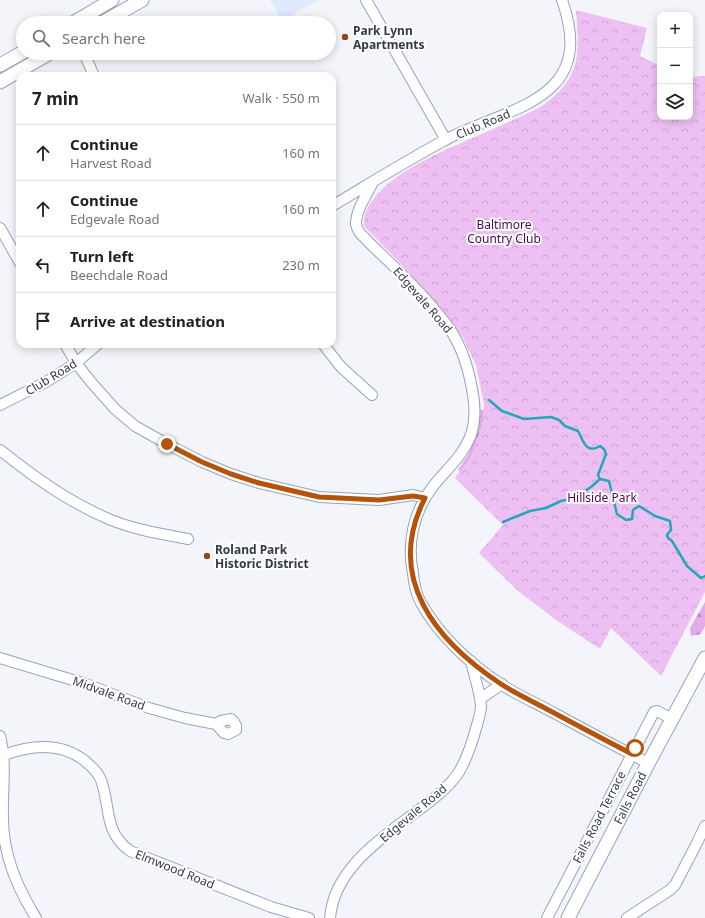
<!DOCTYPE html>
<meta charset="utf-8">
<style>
body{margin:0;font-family:"Noto Sans",sans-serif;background:#f2f2f2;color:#202124}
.controls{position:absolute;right:12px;top:12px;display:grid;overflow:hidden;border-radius:8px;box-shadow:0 2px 10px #0003}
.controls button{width:36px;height:36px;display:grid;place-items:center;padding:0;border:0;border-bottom:1px solid #e0e0e0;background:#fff;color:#202124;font:20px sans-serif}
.stop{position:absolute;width:12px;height:12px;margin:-9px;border:3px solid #b45309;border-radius:50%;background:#fff}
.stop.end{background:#b45309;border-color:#fff;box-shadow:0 1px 4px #0008}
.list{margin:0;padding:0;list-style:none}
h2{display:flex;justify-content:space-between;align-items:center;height:52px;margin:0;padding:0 16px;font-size:17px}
h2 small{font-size:13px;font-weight:400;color:#757577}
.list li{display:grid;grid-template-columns:26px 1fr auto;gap:12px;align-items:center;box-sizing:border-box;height:56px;padding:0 16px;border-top:1px solid #e0e0e0}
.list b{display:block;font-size:15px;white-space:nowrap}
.list p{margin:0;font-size:13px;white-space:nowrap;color:#757577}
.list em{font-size:13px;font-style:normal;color:#757577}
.icon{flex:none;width:22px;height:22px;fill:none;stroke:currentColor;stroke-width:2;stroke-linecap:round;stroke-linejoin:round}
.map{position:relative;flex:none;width:705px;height:918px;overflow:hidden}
.search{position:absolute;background:#fff;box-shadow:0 2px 10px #0003;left:16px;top:16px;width:320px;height:44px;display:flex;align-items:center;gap:10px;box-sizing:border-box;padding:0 14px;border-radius:22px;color:#757577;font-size:15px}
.panel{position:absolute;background:#fff;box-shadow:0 2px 10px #0003;left:16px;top:72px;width:320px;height:276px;border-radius:12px}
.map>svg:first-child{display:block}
.built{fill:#e0eafe}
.forest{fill:url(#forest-firs)}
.park{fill:url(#park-crowns)}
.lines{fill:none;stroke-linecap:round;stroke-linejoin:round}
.stream{stroke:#23a8b7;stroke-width:2.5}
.minor-casing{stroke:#98a3bc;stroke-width:12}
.major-casing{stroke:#98a3bc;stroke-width:15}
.minor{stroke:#fff;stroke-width:10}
.major{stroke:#fff;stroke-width:13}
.route{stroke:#b45309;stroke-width:5}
.poi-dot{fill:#8e4a1e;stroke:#fff;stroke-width:1.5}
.labels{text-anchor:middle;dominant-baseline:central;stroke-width:4;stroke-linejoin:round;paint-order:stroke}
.poi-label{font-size:12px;font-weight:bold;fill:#353a44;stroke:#fff;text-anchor:start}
.street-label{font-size:12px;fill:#353a44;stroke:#fff}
.park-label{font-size:12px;fill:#4f0757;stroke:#fff}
</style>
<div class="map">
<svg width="705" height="918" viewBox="0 0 705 918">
<defs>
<pattern id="forest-firs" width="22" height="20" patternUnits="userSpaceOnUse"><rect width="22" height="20" fill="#e4aaea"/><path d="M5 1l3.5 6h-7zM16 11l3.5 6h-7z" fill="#ba8bbf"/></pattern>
<pattern id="park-crowns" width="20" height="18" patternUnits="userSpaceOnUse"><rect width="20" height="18" fill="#eebff3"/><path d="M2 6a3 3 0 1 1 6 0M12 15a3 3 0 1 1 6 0" fill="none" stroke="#cda5d2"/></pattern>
</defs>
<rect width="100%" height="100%" fill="#f3f5fa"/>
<!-- built -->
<path class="built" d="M270 0H318L282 21Z"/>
<!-- forest -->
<path class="forest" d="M481 410H488V429L465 474 458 470 468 455 477 434Z
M705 602V626L701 634 691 636 690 628Z"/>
<!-- park -->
<path class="park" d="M576 10 647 28 640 56 660 66V117H690V77L705 76V592L661 676 611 628 600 649 556 620 517 590 479 553 503 525 455 478 471 456 482 425 484 404 476 365 463 338 447 315 401 264 364 226C362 181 450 148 484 133 502 125 520 117 537 109 552 100 568 86 574 68 580 52 577 27 576 10Z"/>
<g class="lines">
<!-- stream -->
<path class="stream" d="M489 400 502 411 524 419 551 417 559 420 565 426 578 431C583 440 586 455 600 446L604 449 606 454 598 475 600 479
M503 522 530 511 546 508 561 501 574 498 591 487 600 479 609 481 617 514 626 520 632 519 633 510 639 506 655 516 670 521 671 530 667 535 668 538 672 541 687 566 701 578 705 576"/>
<!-- minor casing -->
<g class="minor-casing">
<path id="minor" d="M366 0 446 140
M84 53 94 76
M373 182C367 195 356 209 356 224 357 229 360 234 364 237 370 244 377 250 383 256 404 276 426 298 444 321 458 339 467 362 471 384 475 402 477 420 470 437 462 458 444 471 431 489 413 514 407 544 413 573 414 584 416 594 421 603 440 636 470 664 502 685 519 696 538 704 556 714 587 731 617 747 648 763
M332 206C369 184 406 161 445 140 511 106 598 101 562 0
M0 228 20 263
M65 344 76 363 91 382 115 409 135 426 167 444 202 462 231 474 259 483 319 497 379 500 413 495 425 498
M323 344 341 367 372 395
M0 405 46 382 76 363 98 344
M0 450C34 477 70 503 111 520 136 530 162 534 188 539
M0 658 86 684 149 708 185 718 216 724 224 733 228 734 236 730V726L234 722 231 719 221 721 216 724
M480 699 502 684
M0 736C7 763 2 790 3 818 3 855 17 887 36 918
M4 755C31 745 61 742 85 761 91 766 98 772 101 780 111 807 103 831 130 851L271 907 309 918
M330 918C334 868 383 837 420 809 434 799 449 787 459 772 466 760 471 746 475 732 477 724 481 714 481 706 480 691 474 676 471 661
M547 918 654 712 657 711 672 719
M627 918 670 890 675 885 697 843 705 826"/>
</g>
<!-- major casing -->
<g class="major-casing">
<path id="major" d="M73 23 112 0
M102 23 142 0
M0 65 23 52
M0 82 50 53
M568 918 649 762 705 658"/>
</g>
<!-- minor -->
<use href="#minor" class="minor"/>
<!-- major -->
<use href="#major" class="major"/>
</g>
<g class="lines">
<!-- route -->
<path class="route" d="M167 444 202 462 231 474 259 483 319 497 379 500 413 496 425 498C384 578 436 641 501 684 513 692 528 699 541 706 571 722 601 738 632 754L635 748"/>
</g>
<!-- markers -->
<g class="poi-dot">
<circle cx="345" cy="37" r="4"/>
<circle cx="207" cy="556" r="4"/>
</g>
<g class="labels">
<!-- poi labels -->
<g class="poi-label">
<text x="353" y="30">Park Lynn<tspan x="353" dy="14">Apartments</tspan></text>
<text x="215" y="549">Roland Park<tspan x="215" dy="14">Historic District</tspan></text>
</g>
<!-- street labels -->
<g class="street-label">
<text transform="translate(483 124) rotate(-23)">Club Road</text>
<text transform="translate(423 300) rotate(49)">Edgevale Road</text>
<text transform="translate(51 377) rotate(-31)">Club Road</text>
<text transform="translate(109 693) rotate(20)">Midvale Road</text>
<text transform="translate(630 798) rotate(-63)">Falls Road</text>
<text transform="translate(413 813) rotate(-40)">Edgevale Road</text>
<text transform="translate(599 817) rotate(-63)">Falls Road Terrace</text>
<text transform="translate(175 869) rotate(22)">Elmwood Road</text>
</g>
<!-- park labels -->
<g class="park-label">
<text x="504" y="224">Baltimore<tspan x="504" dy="14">Country Club</tspan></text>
<text x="602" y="497">Hillside Park</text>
</g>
</g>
</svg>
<div class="controls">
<button>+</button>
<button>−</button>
<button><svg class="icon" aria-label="layers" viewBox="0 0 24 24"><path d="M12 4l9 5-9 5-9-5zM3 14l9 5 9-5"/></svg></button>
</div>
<div class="stop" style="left:635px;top:748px"></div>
<div class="stop end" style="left:167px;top:444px"></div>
<div class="search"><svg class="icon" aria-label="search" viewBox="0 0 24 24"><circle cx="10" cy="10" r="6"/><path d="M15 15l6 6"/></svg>Search here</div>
<section class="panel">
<h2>7 min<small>Walk · 550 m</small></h2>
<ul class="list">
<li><svg class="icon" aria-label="ahead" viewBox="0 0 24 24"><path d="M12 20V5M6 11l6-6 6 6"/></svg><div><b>Continue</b><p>Harvest Road</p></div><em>160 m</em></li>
<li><svg class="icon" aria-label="ahead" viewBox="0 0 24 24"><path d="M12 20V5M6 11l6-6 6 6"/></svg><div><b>Continue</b><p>Edgevale Road</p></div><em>160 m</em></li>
<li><svg class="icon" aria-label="left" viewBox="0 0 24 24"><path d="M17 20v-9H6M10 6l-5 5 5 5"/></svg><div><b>Turn left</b><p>Beechdale Road</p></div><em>230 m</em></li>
<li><svg class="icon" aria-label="arrive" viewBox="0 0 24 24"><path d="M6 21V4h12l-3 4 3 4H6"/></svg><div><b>Arrive at destination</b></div></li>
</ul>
</section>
</div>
